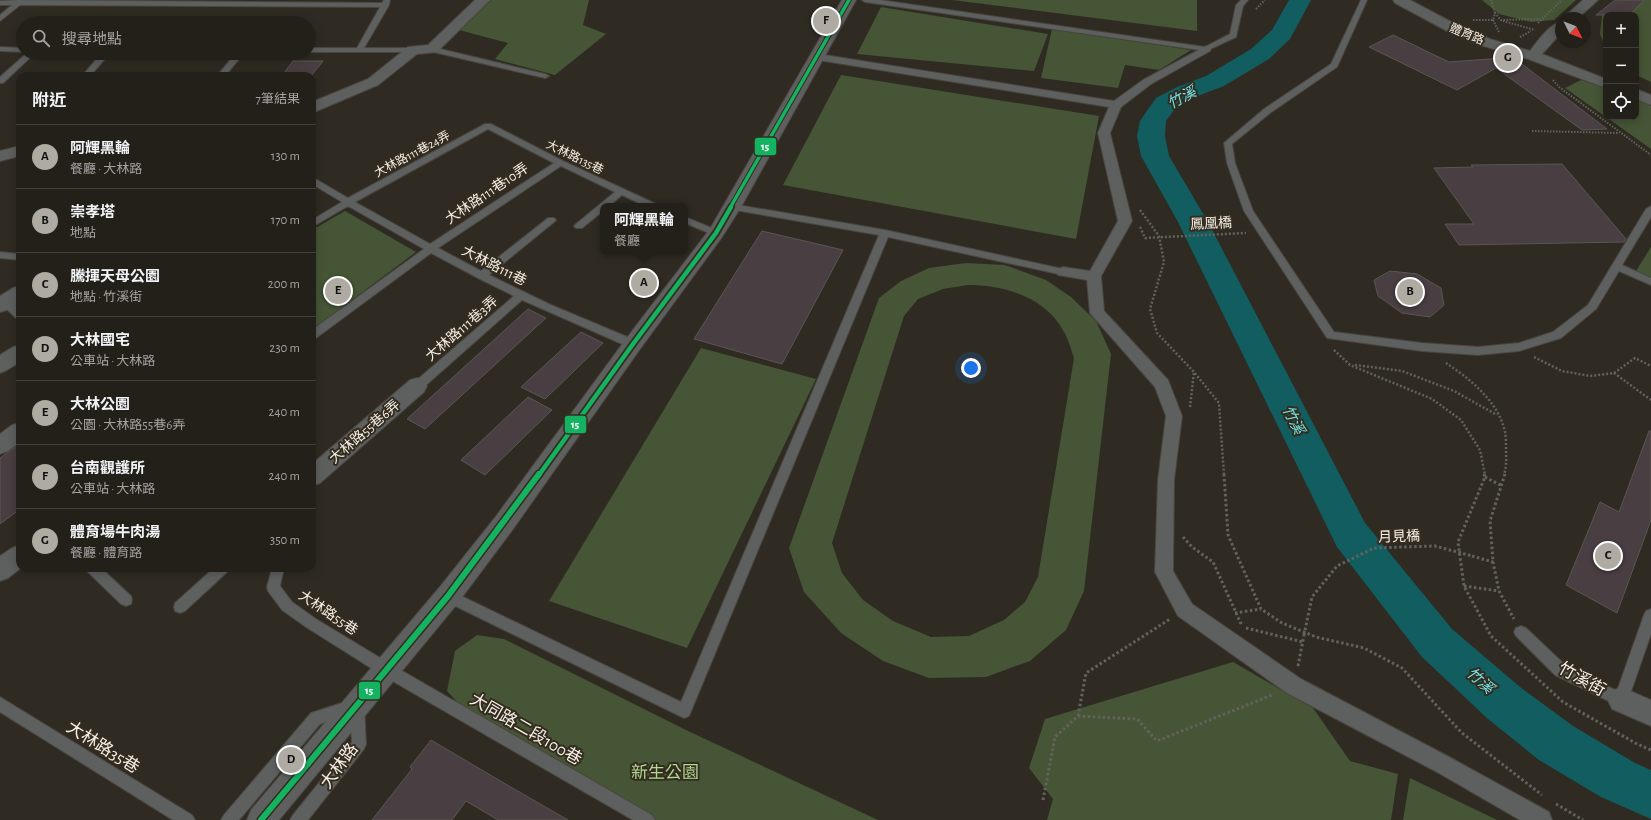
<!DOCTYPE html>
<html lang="zh-TW">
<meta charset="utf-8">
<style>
body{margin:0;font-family:"Alegreya Sans","Noto Sans TC",sans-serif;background:#2b2823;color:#f1f3f6}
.controls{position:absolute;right:12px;top:12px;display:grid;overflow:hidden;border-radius:8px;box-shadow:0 2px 10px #0003}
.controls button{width:36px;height:36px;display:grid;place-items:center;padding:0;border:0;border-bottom:1px solid #403e39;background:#23201a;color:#f1f3f6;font:20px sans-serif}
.compass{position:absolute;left:1555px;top:12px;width:36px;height:36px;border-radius:50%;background:#23201a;box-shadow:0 2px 10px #0003;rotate:132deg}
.you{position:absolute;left:971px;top:368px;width:14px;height:14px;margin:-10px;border:3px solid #fff;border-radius:50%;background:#1a73e8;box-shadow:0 0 0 6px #1a73e833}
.badge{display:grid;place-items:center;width:26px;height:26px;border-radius:50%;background:#afaaa2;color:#111;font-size:13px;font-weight:700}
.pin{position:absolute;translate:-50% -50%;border:2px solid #fff;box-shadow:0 1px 4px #0006}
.popup{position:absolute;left:600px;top:203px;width:88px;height:52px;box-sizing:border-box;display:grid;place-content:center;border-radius:8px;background:#23201a;filter:drop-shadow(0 1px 3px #0005);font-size:13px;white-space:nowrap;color:#a3a3a2}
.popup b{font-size:15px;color:#f1f3f6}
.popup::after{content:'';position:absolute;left:50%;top:100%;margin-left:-8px;border:8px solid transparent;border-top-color:#23201a}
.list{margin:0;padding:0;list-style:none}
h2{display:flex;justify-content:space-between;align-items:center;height:52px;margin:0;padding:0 16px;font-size:17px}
h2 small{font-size:13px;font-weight:400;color:#a3a3a2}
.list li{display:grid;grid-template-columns:26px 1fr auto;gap:12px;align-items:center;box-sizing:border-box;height:64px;padding:0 16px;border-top:1px solid #403e39}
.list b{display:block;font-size:15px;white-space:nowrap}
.list p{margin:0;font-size:13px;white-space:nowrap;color:#a3a3a2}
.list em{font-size:13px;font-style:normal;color:#a3a3a2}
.icon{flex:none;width:22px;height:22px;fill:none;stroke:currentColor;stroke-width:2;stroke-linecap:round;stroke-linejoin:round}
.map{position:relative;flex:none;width:1651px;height:820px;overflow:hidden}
.search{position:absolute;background:#23201a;box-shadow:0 2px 10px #0003;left:16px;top:16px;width:300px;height:44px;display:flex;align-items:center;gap:10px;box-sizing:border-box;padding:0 14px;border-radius:22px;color:#a3a3a2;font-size:15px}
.panel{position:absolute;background:#23201a;box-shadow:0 2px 10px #0003;left:16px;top:72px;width:300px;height:500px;border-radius:12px}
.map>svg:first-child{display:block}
.green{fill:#455535;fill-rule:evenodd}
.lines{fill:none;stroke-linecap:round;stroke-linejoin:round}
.river{fill:#115d5f;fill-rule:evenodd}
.building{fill:#493e41;stroke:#5a5653}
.service-casing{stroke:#4a453f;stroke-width:2}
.pedestrian-casing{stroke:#4a453f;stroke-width:2}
.minor-casing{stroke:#4a453f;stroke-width:2}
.path-far2{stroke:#62625e;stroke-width:2;stroke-dasharray:1.5 1.5;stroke-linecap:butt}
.path-far1{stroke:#62625e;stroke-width:2.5;stroke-dasharray:2 2;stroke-linecap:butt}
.path{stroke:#62625e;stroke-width:3;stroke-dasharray:2.5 2.5;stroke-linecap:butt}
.service{fill:#5d605e;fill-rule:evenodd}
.pedestrian{fill:#5d605e;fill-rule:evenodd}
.minor{fill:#5d605e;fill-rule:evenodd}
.path-bridge{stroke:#62625e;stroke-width:3;stroke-dasharray:2.5 2.5;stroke-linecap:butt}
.bus-1-far2-casing{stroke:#342c1e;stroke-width:5.5}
.bus-1-far1-casing{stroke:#342c1e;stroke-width:8}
.bus-1-casing{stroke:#342c1e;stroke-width:9}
.bus-1-far2{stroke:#13b361;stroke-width:3.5}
.bus-1-far1{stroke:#13b361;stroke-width:4.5}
.bus-1{stroke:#13b361;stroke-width:6}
.labels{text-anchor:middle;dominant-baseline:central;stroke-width:4;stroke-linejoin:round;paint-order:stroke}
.far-street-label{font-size:12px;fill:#f4eee6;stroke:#342c1e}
.street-label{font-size:14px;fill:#f4eee6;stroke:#342c1e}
.water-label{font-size:15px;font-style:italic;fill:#74e5ea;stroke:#342c1e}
.near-street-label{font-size:17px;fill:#f4eee6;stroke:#342c1e}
.near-park-label{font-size:17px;fill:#b0d790;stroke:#342c1e}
.line-badge{stroke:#342c1e;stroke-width:1.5}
.badge-label{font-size:11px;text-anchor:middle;font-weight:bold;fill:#fff}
</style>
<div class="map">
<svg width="1651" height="820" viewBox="0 0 1651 820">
<rect width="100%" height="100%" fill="#2f2b23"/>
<!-- green -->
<path class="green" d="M487 0H589L583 25 606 34 555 75 495 59 508 43 459 30Z
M952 0H1197V31Z
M1482 0H1576L1554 20 1531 22 1499 14Z
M1615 0H1651V82L1636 75V15H1606V48L1600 34 1602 16Z
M881 7 1048 34 1034 71 857 54Z
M1052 29 1191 50 1159 70 1125 65 1118 88 1041 78Z
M841 75 1099 116 1076 239 783 185Z
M1581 80 1606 88V117L1565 88Z
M1636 98 1651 103V149L1606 117H1636Z
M345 211 416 252 312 330V230Z
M1651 247V278L1636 271Z
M966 263 1005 265 1046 280 1071 297 1096 321 1111 354 1084 591 1066 630 1030 661 986 677 929 678 883 661 841 633 804 592 789 548 879 298 901 281 929 268ZM968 285C1004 285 1046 297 1064 332 1069 340 1071 350 1074 358L1038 577 1025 602 1004 620 969 636 931 637 893 621 863 600 842 573 832 543 904 316 918 299 943 289Z
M701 348 816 379 687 648 549 601Z
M477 635 504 639 686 730 878 820H655L471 717 447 691 455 651Z
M1233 662 1313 708 1350 761 1398 774 1391 820H1047L1053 799 1029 768 1045 719Z
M1410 778 1497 820H1403Z"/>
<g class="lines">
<!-- river -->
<path class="river" d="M1289 0H1311L1290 39 1269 59 1224 86 1195 97 1174 110 1166 121 1165 136 1169 156 1208 222 1365 523 1452 629 1520 687 1573 726 1635 763 1651 770V819L1601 797 1539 760 1488 719 1422 657 1337 547 1178 222 1141 156 1137 136 1140 121 1156 98 1177 87 1206 76 1251 49 1272 30Z"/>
</g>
<!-- building -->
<path class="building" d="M1615 0H1644L1629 15H1596Z
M1393 35 1449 62 1516 57 1514 58 1607 129 1582 130 1496 68 1457 90 1369 47Z
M293 61H323L311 76H282Z
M1562 164 1626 239 1624 242 1459 245 1445 224H1474L1434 168 1473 167 1471 165Z
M762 231 843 250 782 364 694 339Z
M1390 271 1417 274 1441 288 1444 305 1430 317 1402 313 1378 296 1374 280Z
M528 309 546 318 425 429 407 419Z
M581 332 603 343 545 399 521 387Z
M528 397 552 410 485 475 461 460Z
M1649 431H1651V520L1617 613 1566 585 1600 502 1619 512Z
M20 444V509L0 524V458Z
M431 740 502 782 568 820H498L466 801 452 820H372L412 769 410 767Z"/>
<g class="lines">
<!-- service casing -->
<g class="service-casing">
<path id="service" d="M18 0 382 3 384 0H390L389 5 364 48H413L417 50 413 52H309V48H357L380 7 20 5 0 21V15L12 5H0V1Z
M862 0H880L1205 47 1230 34 1236 5 1241 0H1248L1243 6 1236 37 1206 51 865 2Z
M1361 0H1367L1337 67 1270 113 1232 144 1235 163 1253 211 1334 332 1422 343 1478 347 1519 343 1553 332 1588 305 1646 209 1651 206V217L1622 265 1651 278V285L1619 271 1596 309 1561 338 1519 351 1478 355 1422 351 1327 338 1244 211 1227 163 1224 143 1264 109 1331 64Z
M0 47 23 48V52L0 51Z
M429 47H432L545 74 549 76 545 78 429 51Z
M27 53H35L3 83H0V77Z
M102 53H110L90 76H82Z
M236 53H244L225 76H217Z
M485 124H491L563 161 656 204 657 206H645L622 195 609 206H603V211L582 228H576L574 226 576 224 615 192 561 166 438 248 481 271 548 218H554L556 220 554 222 489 275 551 305 637 341 638 344 637 347H629L522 300 425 386H417L416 383 417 380 514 296 478 278 431 253 316 338 312 339V330L424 249 348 206 312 227V220L342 202 312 184V177L348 198ZM488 129 554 163 430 244 355 202Z
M732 204 885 230 1063 269 1068 272 1063 275 888 237 689 716 684 718 443 600 442 596 443 592 448 590 453 592 681 702 879 235 729 209 727 207 729 205Z
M685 217 719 231 721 233 716 236 685 223Z
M0 252 20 254V260L0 258Z
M5 299 9 300 20 309V319L16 318 1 304 0 302 1 300Z
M86 568H101L131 596 132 600 131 604 126 606 121 604 88 572Z
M214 568H229L227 572 185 611 180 613 175 611 174 607 175 603Z
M272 568H284L280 586 292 602 316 619 392 665 652 815 655 820H633L382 675 306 627 282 610 268 591 267 587Z
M1651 609V634L1628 700 1626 705 1621 707 1555 675 1516 636 1514 632 1516 628 1521 626 1526 628 1565 665 1617 691 1644 615 1646 611Z
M0 697 192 815 195 820H173L0 712Z
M357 698 362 700 364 705 366 744 364 749 308 820H290L293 815 352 742 350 714 320 724 239 820H221L224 815 311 713Z"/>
</g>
<!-- pedestrian casing -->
<g class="pedestrian-casing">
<path id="pedestrian" d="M1206 46 1210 47 1211 49 1210 51 1151 84 1121 107 1110 133 1132 221 1101 276 1104 311 1168 380 1182 416 1174 480 1173 571 1192 604 1301 679 1451 758 1549 812 1552 820H1520L1437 772 1287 693 1178 616 1155 572 1158 480 1166 416 1155 387 1090 313 1087 280 1058 275 1056 272 1058 269 1063 267 1090 271 1118 221 1098 133 1109 107 818 60 813 57 818 54 1114 101 1143 80Z"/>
</g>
<!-- minor casing -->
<g class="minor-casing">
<path id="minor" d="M475 0H490L437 52 417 54 378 85 312 113V102L368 79 408 47 428 45Z
M842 0H856L741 207 722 237 640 349 513 529 457 604 279 820H247L251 810 439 588 497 515 626 339 710 229Z
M1393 0H1410L1459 26 1490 39 1530 51C1538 41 1548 25 1561 22V33L1542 54 1606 79V88L1528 59 1480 45 1449 32 1395 3Z
M1583 0H1598L1578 18H1563Z
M1636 89 1651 95V105L1636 99Z
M20 146V156L0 161V151Z
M20 286V302L7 310 0 312V296L13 288Z
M20 345V362L7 370 0 373V355L13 347Z
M417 378 424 380 427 386 424 392 320 483 312 486V464L410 380Z
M20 423V442L8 451 0 454V434L12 425Z
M20 545 21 568 8 578 0 581V556L12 548Z
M1621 687 1651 700V726L1612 709 1608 700 1612 691Z"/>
</g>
<!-- path-far2 -->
<path class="path-far2" d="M1491 0 1495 13
M1256 9 1265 0
M1473 20H1493L1495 13 1501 20 1540 19
M1493 20 1499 32
M1503 21 1535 30
M1538 23 1562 0
M1520 37 1531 31
M1553 80 1559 87 1651 155
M1532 131 1619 133"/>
<!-- path-far1 -->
<path class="path-far1" d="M1140 210 1159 236 1164 262 1150 309 1157 333 1194 372 1219 403 1224 475
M1140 227 1145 238 1246 233
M1334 350 1350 365 1432 399 1461 420 1480 450 1485 475
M1534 357 1562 371 1590 376 1614 373 1635 358 1651 366
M1446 363C1470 379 1499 402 1505 432 1506 437 1506 443 1506 448 1506 457 1507 466 1504 475
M1355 365 1402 371 1454 391 1497 415
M1614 373 1651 400
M1190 407 1194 372"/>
<!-- path -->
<path class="path" d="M1224 474 1228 535 1261 609 1282 623 1316 637 1364 648 1402 668 1462 733 1542 795
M1484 474 1485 477 1458 542 1464 586 1491 636 1563 702 1637 744 1651 750
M1505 474 1490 521 1493 562 1499 591 1514 619
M1485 477 1502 486
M1183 537 1192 547 1213 562 1242 626
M1472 556 1493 562
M1464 586 1499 591
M1235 613 1261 609
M1246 628 1303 642
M1298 666 1304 635
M1078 716 1086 673 1170 619
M1043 800 1055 737 1078 716 1137 719 1157 741 1272 695
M1556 804 1583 820"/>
<!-- service -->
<use href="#service" class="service"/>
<!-- pedestrian -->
<use href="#pedestrian" class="pedestrian"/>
<!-- minor -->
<use href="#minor" class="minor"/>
<!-- path-bridge -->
<path class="path-bridge" d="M1304 635 1312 597 1337 566 1374 548 1435 546 1472 556"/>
<!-- bus-1-far2 casing -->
<g class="bus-1-far2-casing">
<path id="bus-1-far2" d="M730 208 849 0"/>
</g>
<!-- bus-1-far1 casing -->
<g class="bus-1-far1-casing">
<path id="bus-1-far1" d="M539 475 633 344 716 233 731 207"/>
</g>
<!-- bus-1 casing -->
<g class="bus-1-casing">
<path id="bus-1" d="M261 820 448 596 539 474"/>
</g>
<!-- bus-1-far2 -->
<use href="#bus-1-far2" class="bus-1-far2"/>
<!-- bus-1-far1 -->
<use href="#bus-1-far1" class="bus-1-far1"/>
<!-- bus-1 -->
<use href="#bus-1" class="bus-1"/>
</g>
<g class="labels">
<!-- far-street labels -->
<g class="far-street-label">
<text transform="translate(1467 34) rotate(23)">體育路</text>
<text transform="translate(412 154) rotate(-28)">大林路111巷24弄</text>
<text transform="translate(575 157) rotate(26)">大林路135巷</text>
</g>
<!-- street labels -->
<g class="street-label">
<text transform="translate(487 194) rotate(-34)">大林路111巷10弄</text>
<text transform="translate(1211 224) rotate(-3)">鳳凰橋</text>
<text transform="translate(494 266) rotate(27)">大林路111巷</text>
<text transform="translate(462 329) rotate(-41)">大林路111巷3弄</text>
<text transform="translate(365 432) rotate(-41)">大林路55巷6弄</text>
<text transform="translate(1399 537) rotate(-2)">月見橋</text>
<text transform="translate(328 613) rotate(34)">大林路55巷</text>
</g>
<!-- water labels -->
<g class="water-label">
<text transform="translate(1182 98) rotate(-28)">竹溪</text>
<text transform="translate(1293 420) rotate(63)">竹溪</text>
<text transform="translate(1480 681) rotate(42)">竹溪</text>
</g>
<!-- near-street labels -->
<g class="near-street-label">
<text transform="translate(1582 679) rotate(29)">竹溪街</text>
<text transform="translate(526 729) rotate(30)">大同路二段100巷</text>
<text transform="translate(103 747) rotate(32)">大林路35巷</text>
<text transform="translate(339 766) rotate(-54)">大林路</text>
</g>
<!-- near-park labels -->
<g class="near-park-label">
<text x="665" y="772">新生公園</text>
</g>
</g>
<g class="line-badge">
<rect x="754" y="137" width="23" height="19" rx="4" fill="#13b361"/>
<rect x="564" y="415" width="23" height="19" rx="4" fill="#13b361"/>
<rect x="358" y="681" width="23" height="19" rx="4" fill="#13b361"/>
</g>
<g class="badge-label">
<text x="765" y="150">15</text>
<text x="575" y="428">15</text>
<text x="369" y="694">15</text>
</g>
</svg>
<div class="controls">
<button>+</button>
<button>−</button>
<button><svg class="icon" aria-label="locate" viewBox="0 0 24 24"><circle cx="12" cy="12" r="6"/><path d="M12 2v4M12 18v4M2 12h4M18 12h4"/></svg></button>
</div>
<svg class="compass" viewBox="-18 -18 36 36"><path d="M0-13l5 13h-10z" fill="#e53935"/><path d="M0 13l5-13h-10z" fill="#a3a3a2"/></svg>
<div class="you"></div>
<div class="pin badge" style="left:644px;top:283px">A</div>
<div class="popup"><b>阿輝黑輪</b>餐廳</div>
<div class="pin badge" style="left:1410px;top:292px">B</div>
<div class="pin badge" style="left:1608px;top:556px">C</div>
<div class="pin badge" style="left:291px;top:760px">D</div>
<div class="pin badge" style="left:338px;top:291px">E</div>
<div class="pin badge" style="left:826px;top:21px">F</div>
<div class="pin badge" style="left:1508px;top:58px">G</div>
<div class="search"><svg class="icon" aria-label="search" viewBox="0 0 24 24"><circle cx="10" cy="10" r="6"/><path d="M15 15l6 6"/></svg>搜尋地點</div>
<section class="panel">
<h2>附近<small>7筆結果</small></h2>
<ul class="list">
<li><span class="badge">A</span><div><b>阿輝黑輪</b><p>餐廳 · 大林路</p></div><em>130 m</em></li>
<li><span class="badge">B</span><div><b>崇孝塔</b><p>地點</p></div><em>170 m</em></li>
<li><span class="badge">C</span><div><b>騰揮天母公園</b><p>地點 · 竹溪街</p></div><em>200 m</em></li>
<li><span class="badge">D</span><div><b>大林國宅</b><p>公車站 · 大林路</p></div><em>230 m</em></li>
<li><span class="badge">E</span><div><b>大林公園</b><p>公園 · 大林路55巷6弄</p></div><em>240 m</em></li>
<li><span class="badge">F</span><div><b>台南觀護所</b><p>公車站 · 大林路</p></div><em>240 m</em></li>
<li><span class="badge">G</span><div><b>體育場牛肉湯</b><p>餐廳 · 體育路</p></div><em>350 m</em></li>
</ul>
</section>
</div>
